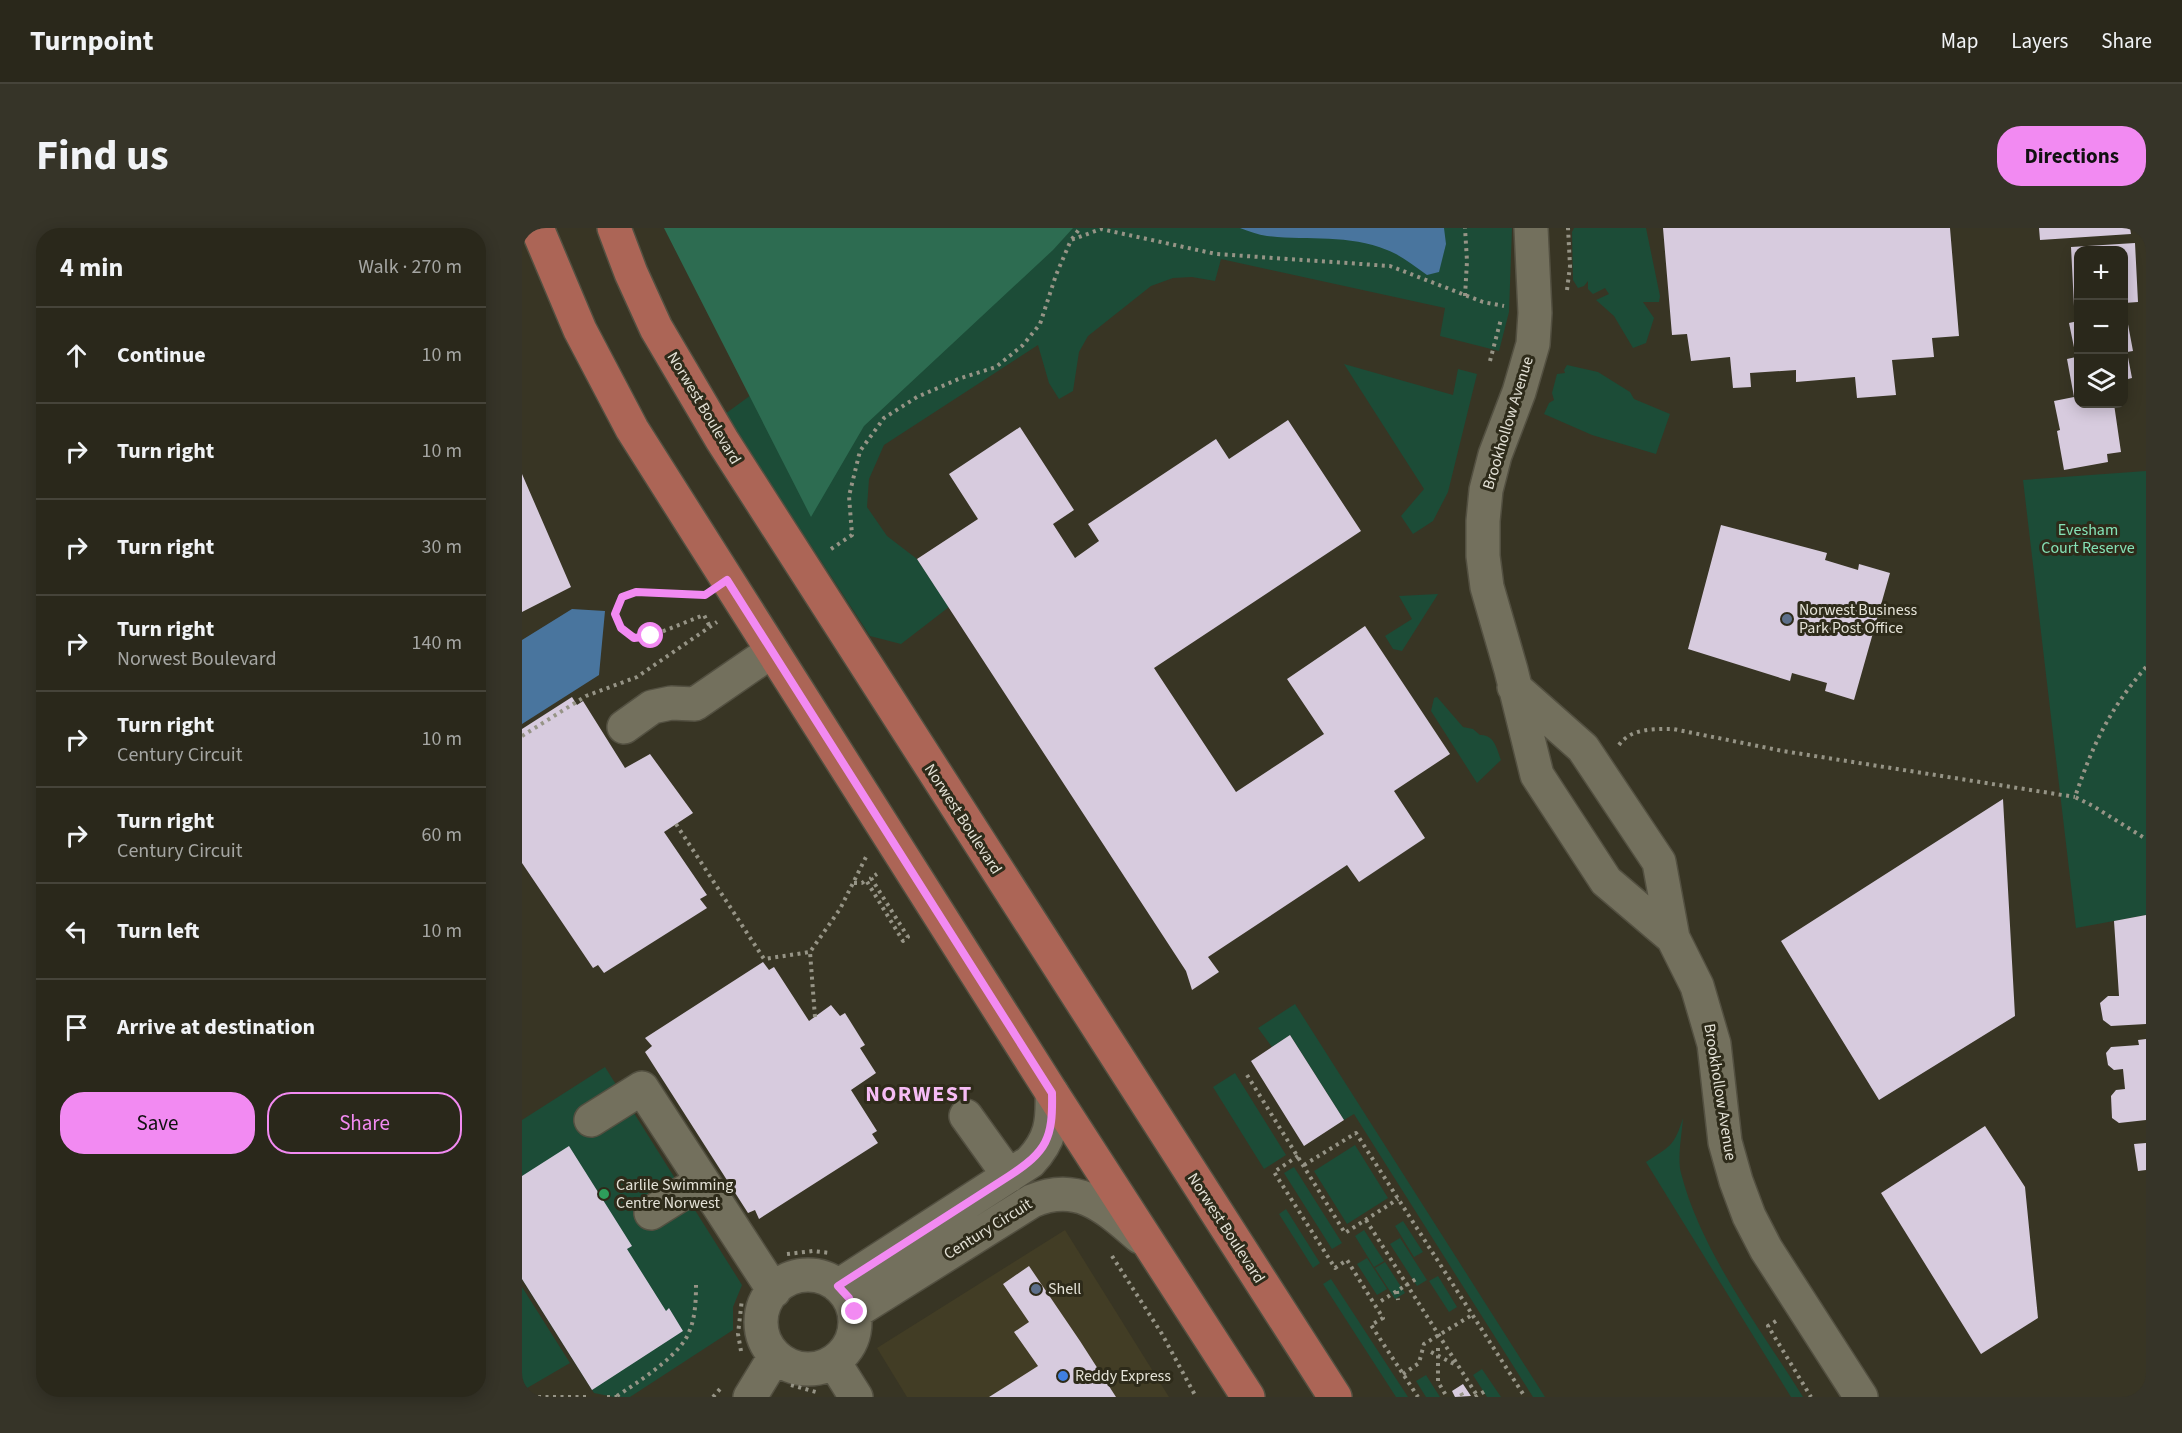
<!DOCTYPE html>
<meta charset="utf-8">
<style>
body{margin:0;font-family:"Source Sans 3",sans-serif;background:#363428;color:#f1f3f6}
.controls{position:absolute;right:18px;top:18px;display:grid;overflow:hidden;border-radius:12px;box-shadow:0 3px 15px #0003}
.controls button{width:54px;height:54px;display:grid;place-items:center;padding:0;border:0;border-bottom:2px solid #46443a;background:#2a281b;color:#f1f3f6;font:30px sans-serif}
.stop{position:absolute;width:18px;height:18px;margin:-14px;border:4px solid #f28af2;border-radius:50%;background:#fff}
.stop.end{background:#f28af2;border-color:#fff;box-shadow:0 2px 6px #0008}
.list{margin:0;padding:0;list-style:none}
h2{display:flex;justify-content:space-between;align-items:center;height:78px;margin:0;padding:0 24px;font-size:26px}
h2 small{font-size:20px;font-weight:400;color:#a5a6a3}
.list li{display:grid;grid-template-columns:39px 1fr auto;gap:18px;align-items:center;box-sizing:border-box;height:96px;padding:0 24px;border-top:2px solid #46443a}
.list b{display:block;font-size:22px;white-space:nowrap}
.list p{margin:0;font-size:20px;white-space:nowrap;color:#a5a6a3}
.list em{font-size:20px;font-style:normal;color:#a5a6a3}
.actions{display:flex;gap:12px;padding:18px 24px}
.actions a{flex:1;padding:14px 0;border:2px solid #f28af2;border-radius:24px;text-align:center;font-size:21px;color:#f28af2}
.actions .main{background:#f28af2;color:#111}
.icon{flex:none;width:33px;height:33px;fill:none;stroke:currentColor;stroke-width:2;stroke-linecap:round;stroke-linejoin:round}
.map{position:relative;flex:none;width:1624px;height:1169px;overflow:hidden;border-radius:24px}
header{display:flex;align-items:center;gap:36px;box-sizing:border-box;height:84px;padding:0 30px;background:#2a281b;border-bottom:2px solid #46443a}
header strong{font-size:28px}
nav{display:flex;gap:33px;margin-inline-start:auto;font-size:21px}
.intro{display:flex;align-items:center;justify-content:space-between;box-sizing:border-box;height:144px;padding:0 36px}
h1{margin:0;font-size:42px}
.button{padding:15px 27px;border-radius:24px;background:#f28af2;color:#111;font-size:21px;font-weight:700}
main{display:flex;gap:36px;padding:0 36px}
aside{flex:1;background:#2a281b;border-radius:24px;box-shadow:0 3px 15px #0003}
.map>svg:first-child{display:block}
.built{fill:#423d25}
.green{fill:#1c4c37}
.forest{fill:#2d6c51}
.water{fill:#49759e}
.building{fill:#d7cbde}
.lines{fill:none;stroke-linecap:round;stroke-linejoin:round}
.minor-casing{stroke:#535041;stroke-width:36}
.major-casing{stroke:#535041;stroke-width:36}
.path{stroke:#969486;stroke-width:4;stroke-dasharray:3 4.5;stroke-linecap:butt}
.minor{stroke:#73705d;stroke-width:33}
.major{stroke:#ac6556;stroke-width:33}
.route{stroke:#f28af2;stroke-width:8}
.service-dot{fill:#5c6f8a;stroke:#2e2b1a;stroke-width:2}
.leisure-dot{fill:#2e9e5b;stroke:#2e2b1a;stroke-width:2}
.shop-dot{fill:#3f7fe0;stroke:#2e2b1a;stroke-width:2}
.labels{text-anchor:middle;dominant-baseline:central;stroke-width:6;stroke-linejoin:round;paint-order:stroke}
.street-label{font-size:16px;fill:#e4e2d7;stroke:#2e2b1a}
.park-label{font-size:16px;fill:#85e2b6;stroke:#2e2b1a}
.poi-label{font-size:16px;fill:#e4e2d7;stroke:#2e2b1a;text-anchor:start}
.district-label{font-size:22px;font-weight:bold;letter-spacing:1.5px;fill:#f6bcf5;stroke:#2e2b1a}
</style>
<header>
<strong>Turnpoint</strong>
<nav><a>Map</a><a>Layers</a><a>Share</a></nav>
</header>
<div class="intro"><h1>Find us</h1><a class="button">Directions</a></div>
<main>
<aside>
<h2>4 min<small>Walk · 270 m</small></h2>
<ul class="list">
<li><svg class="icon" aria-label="ahead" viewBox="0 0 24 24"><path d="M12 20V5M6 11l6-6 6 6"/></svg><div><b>Continue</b></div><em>10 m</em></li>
<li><svg class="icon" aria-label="right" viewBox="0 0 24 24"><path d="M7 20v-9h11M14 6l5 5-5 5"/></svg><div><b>Turn right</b></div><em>10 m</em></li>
<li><svg class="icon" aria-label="right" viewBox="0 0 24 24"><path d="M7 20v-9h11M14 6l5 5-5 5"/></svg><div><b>Turn right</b></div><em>30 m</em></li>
<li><svg class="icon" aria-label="right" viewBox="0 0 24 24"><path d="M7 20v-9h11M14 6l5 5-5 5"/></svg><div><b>Turn right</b><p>Norwest Boulevard</p></div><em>140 m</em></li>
<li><svg class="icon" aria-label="right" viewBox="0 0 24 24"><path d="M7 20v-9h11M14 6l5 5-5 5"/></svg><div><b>Turn right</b><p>Century Circuit</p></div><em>10 m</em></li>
<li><svg class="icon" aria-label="right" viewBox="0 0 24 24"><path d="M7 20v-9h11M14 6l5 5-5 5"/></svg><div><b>Turn right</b><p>Century Circuit</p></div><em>60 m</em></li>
<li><svg class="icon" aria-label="left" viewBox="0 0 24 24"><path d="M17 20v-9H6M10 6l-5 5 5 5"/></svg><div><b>Turn left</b></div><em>10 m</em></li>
<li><svg class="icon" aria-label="arrive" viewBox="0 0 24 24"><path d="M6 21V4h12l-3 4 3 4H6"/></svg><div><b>Arrive at destination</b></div></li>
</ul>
<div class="actions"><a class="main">Save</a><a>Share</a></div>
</aside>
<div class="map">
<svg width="1624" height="1169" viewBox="0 0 1624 1169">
<rect width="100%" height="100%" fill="#383524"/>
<!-- built -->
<path class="built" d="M543 1002 647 1169H385L355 1120Z"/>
<!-- green -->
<path class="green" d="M458 0H990L987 84 977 123 918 108 923 80 699 31 693 53 670 49 651 50 629 58 566 108 557 124 551 163 537 171 527 155 516 117 362 217 347 251 345 279 365 308 395 331 427 379 379 416 348 408 203 186Z
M1052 0H1124L1138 68 1137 74H1121L1132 90 1124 115 1111 120 1092 88 1074 72 1087 66 1083 60 1071 66 1066 61V53L1062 58 1056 60 1051 52 1050 4Z
M822 136 931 167 936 141 955 146 926 264 911 293 891 306 879 288 902 261Z
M1045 137 1076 144 1108 164 1112 171 1148 186 1134 226 1070 207 1022 186 1027 175 1032 172 1030 165 1035 146 1043 145 1042 142Z
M1624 243V687L1554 700 1501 252Z
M916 366 880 423 871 421 863 408 890 391 877 368Z
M915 469 941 499 951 501 958 507C972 506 975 521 979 532L955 555 909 483 912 470Z
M773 776 1023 1169H1011L832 886 822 892 768 807 750 819 736 800Z
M83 839 220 1057 211 1079V1102L108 1169H92L72 1165 0 1051V892Z
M713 845 764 927 742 941 691 859Z
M1161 890C1160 905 1155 931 1159 945 1179 1024 1238 1100 1281 1169H1269L1124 934C1148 918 1152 919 1161 890Z
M833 917 866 970 825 996 792 943Z
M772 939 820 1015 810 1021 762 945Z
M764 981 798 1035 791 1040 757 986Z
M881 993 901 1024 892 1029 873 998Z
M842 1002 862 1033 852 1039 833 1008Z
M878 1010 905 1052 895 1058 868 1016Z
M845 1030 865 1061 855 1067 835 1036Z
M863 1034 883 1065 873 1071 853 1040Z
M916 1048 935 1079 927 1084 907 1053Z
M809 1051 886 1169H874L801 1056Z
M0 1059 48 1135 0 1163Z
M960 1141 979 1169H965L951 1147Z
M904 1147 918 1169H904L894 1153Z"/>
<!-- forest -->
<path class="forest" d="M142 0H551L531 22 342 198 289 289Z"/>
<!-- water -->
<path class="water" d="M718 0H922L924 16 917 44 905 47C892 38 879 27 865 22 826 6 785 13 745 8 736 7 727 3 718 0Z
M50 381 83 383 77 447 0 496V412Z"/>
<!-- building -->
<path class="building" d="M1141 0H1428L1437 108 1410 110 1412 129 1370 132 1374 167 1335 170 1333 149 1274 154V142L1228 145 1229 159 1211 160 1208 129 1169 133 1165 106 1150 107Z
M1517 0H1608L1609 6 1518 12Z
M1613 15 1616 74 1602 75V22H1556V78H1552L1549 19Z
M1605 91 1611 123 1605 124 1610 150 1602 152V92Z
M1556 93V176H1592L1599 224 1585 226 1586 234 1542 242 1535 203 1538 202 1532 173 1552 169 1545 131 1554 129 1547 95Z
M766 192 839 303 632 440 714 564 802 506 765 451 843 398 928 526 872 563 903 610 837 654 825 637 686 729 697 744 670 762 664 743 395 331 456 291 427 246 498 199 552 282 531 296 553 330 577 313 566 296 694 211 707 231Z
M0 246 49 359 0 384Z
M1199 297 1305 325 1303 332 1336 342 1337 336 1368 345 1332 472 1303 463 1305 455 1270 445 1268 453 1166 421Z
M50 469 55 477 61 473 103 540 128 526 171 585 142 604 185 667 178 671 185 680 82 745 76 737 71 740 0 635V501Z
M1481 571 1493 788 1357 872 1259 713Z
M1624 687V796L1589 798 1581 792 1578 775 1586 768H1597L1592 693Z
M241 734 247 742 252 739 287 793 309 777 318 788 323 785 343 817 338 820 354 845 329 862 355 903 350 906 356 915 237 991 233 982 226 985 123 824 130 818 123 810Z
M768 807 822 892 782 918 729 833Z
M1624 811V892L1597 895 1590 890 1589 868 1594 862 1603 861 1601 841 1592 842 1586 837 1584 825 1589 819 1617 817 1616 812Z
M1463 898 1503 959 1516 1090 1459 1126 1359 965Z
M1624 915V942L1616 943 1612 916Z
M47 918 110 1018 105 1021 144 1083 147 1080 161 1103 70 1162 0 1051V948Z
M507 1038 558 1113 594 1169H467L516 1138 492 1104 507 1094 481 1056Z
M941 1156 949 1168 933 1169 930 1163Z"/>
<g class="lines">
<!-- minor casing -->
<g class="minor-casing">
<path id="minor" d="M1009 0 1013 85 1011 116 997 164 973 227 964 262 961 293V328L965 359 989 442 1015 547 1084 653 1151 710
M992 459 1061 520 1137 634 1151 710 1175 758 1192 816 1203 914 1214 953 1227 988 1244 1021 1339 1169
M102 499 130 479 149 475 173 476 250 423
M444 888 487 948
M69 892 120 860 252 1063
M129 985 180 953
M239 1094a47 47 0 1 1 94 0a47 47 0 1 1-94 0Z
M316 1058 508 934C529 912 531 894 530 865
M333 1084 510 973C557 953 584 980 618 1009
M312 1134 334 1169
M228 1169 253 1128"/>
</g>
<!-- major casing -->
<g class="major-casing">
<path id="major" d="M15 0 58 102 110 201 530 865 726 1169
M92 0 109 45 134 100 200 212 813 1169"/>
</g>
<!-- path -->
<path class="path" d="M550 11 558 0
M1045 62 1048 38 1046 0
M943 68 945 33 943 0
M968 133 979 91
M309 321 330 307 327 268 338 223 362 190 395 169 439 150 474 139 501 117 518 96 534 47 549 12 579 1 694 26 868 38 961 74 982 78
M177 367 114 365 100 369 93 386 99 400 112 410 129 408 182 387 188 399
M1624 439C1587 482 1571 516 1553 569L1571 578 1624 611
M0 508 64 468 115 449 195 394
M1097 517C1109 500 1131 501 1151 501L1261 523 1553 569
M154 596 242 731 288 724
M332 655H340L344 652 381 713 386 709 349 650 355 646
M293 789 288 724 318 681 344 629
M725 847 823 1005 876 971
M776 928 752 944 813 1040 825 1032 861 1090 849 1097 896 1169
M782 937 834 905 1003 1169
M844 992 956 1169
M265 1026 291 1023 308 1025
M590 1028 640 1106 674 1169
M875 1063 876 1072
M859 1073 894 1051
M1254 1093 1246 1098 1289 1169
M916 1120V1154L925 1169
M219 1123 216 1106 220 1071
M909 1124 934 1137
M881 1146 897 1135 902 1116 950 1087
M269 1157 294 1164
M939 1165 941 1169
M95 1168C116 1154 149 1133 163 1112 173 1096 174 1075 174 1057
M16 1169H65
M85 1169H95
M191 1169 198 1161
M953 1169 965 1162"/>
<!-- minor -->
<use href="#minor" class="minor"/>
<!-- major -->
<use href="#major" class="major"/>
</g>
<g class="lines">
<!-- route -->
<path class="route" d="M129 408 112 410 99 400 93 386 100 369 114 364 183 367 205 352 530 865C531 911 525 923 487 948L316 1058 327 1070 333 1084"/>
</g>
<!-- markers -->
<g class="service-dot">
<circle cx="1265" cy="391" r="6"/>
<circle cx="514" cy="1061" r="6"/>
</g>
<circle class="leisure-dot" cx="82" cy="966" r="6"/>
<circle class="shop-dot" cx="541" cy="1148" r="6"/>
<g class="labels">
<!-- street labels -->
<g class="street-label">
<text transform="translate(182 180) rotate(59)">Norwest Boulevard</text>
<text transform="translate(986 195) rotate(-73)">Brookhollow Avenue</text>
<text transform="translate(441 591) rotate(57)">Norwest Boulevard</text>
<text transform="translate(1198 864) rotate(81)">Brookhollow Avenue</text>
<text transform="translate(704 1000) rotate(57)">Norwest Boulevard</text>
<text transform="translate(466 1001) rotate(-32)">Century Circuit</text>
</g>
<!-- park labels -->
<g class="park-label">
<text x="1566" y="302">Evesham<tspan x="1566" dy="18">Court Reserve</tspan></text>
</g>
<!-- poi labels -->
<g class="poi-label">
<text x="1277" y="382">Norwest Business<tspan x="1277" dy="18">Park Post Office</tspan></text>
<text x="94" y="957">Carlile Swimming<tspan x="94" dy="18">Centre Norwest</tspan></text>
<text x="526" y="1061">Shell</text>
<text x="553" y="1148">Reddy Express</text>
</g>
<!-- district labels -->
<g class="district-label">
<text x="397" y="866">NORWEST</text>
</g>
</g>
</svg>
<div class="controls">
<button>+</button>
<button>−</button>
<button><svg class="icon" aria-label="layers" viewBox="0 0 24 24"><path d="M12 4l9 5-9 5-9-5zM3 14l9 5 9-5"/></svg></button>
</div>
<div class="stop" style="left:129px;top:408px"></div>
<div class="stop end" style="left:333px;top:1084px"></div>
</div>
</main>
